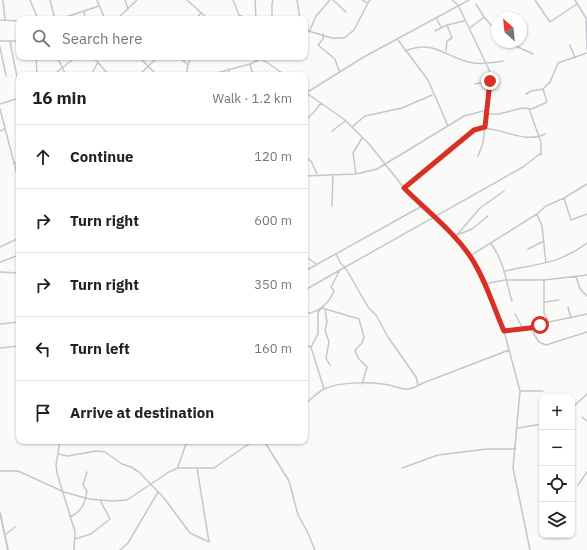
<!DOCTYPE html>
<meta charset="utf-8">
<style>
body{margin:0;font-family:"IBM Plex Sans",sans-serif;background:#f6f6f6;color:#222}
.controls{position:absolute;right:12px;bottom:12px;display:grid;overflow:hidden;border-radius:8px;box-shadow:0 1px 3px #0004}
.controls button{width:36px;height:36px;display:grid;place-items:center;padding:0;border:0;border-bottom:1px solid #e0e0e0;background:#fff;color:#222;font:20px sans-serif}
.compass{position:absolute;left:491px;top:12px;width:36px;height:36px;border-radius:50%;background:#fff;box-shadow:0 1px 3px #0004;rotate:333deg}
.stop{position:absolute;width:12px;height:12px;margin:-9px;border:3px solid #d93025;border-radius:50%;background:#fff}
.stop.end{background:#d93025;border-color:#fff;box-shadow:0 1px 4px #0008}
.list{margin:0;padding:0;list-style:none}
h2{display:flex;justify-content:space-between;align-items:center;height:52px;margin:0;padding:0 16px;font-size:17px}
h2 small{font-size:13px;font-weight:400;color:#767676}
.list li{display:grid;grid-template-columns:26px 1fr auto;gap:12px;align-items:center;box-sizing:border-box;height:64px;padding:0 16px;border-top:1px solid #e0e0e0}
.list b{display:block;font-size:15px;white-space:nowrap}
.list em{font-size:13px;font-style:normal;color:#767676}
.icon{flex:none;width:22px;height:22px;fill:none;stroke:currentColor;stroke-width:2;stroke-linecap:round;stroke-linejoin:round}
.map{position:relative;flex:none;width:587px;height:550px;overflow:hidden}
.search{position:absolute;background:#fff;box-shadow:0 1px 3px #0004;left:16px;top:16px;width:292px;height:44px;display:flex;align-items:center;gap:10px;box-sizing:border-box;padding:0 14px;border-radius:8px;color:#767676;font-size:15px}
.panel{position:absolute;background:#fff;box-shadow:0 1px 3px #0004;left:16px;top:72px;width:292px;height:372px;border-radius:8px}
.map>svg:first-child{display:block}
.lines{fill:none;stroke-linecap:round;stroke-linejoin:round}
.minor{stroke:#c3c8cc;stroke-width:1.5}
.tertiary{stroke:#c3c8cc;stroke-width:2}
.route{stroke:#d93025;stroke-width:5}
</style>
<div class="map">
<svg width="587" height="550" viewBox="0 0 587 550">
<rect width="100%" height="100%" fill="#fafaf8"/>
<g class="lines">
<!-- minor -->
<path class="minor" d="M3 0 5 20
M30 0 38 19
M50 0 55 19
M97 0 105 19
M125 0 128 9
M187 0 208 19
M233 0 239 15 248 19
M255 0 256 19
M297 0 300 19
M333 0 346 12
M362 0 368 3 370 0
M452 0 458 5
M535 0 550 22 577 4
M575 0 586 18 587 49
M476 4 484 17
M459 7 491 74 483 143 478 156
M84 11 85 19
M436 18 441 27
M60 19 99 6
M117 19 137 0
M196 19 201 13
M272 19V4L273 0
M0 20 19 21
M470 28 484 17 497 32
M305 30 332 38H344L354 30 368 3
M435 31 447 25 464 21
M305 33 310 30 316 16 330 0
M323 34V39L318 45 335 59 339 71
M398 40 428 80 448 126
M0 41H19
M10 41 19 88
M506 42 508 47 516 46 533 54
M570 45 575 58
M0 47 6 76
M405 51C433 40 443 55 468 62 479 65 492 63 503 61
M446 51 447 41 452 38 447 25
M36 57 37 75
M57 57 66 75
M93 57 109 75
M139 57 157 75
M179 57 188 65 186 75
M259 57 285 75
M250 64 253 75
M188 65 191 57
M228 69 230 75
M53 75 76 57
M91 75 98 62
M139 75 158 57
M209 75 250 64 265 57
M475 84 489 81
M305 92 345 120 370 145 404 188 457 240 470 256 486 289 504 331 520 391 513 468 530 550
M306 93 362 58 469 0
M526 94 531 91 543 89
M0 104 19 98
M0 109 19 182
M529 109 541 142V155
M487 114H499L522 108 532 109 547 102 543 89 550 82 558 63 587 53
M305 121 314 112 321 103
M352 127 365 116 402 108 432 95
M0 131 5 129
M332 131 345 121
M305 157 311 161 317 174
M14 164 19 159
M356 174 353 153 362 138
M305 176 356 174 377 169 456 121 464 116 487 110
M404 188 477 129C499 125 523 145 545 134
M564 198 571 220 587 214
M332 206 333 174
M537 214 542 226 546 264
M457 235 472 229 488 216
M456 236 480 208 504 191
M491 244C504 260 506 282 512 301
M0 247 19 238
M528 249 544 241
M336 254 341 264 345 267 368 307 376 315 388 337 416 377 418 385
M305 256 316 264
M470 256 537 214 546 206 564 198 587 184
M0 262 19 255
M305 271 422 206
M505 271C537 264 559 264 587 243
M0 272 19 273
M576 276 580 289 587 296
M544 280V313L549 322
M484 284 505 280H544L587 275
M305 290 340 270
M545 302 559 300
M568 307 571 318
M325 309 327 322 325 330 329 342 326 358 330 365
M305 314C319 312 329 303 334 291L331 287 340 270 523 167 541 153
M515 314 523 329
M0 324 19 322
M530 328 539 342 546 345 587 332
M504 331 530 328 549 322 587 314
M305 345 311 347
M0 348 19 346
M324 389 311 347 318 334V312L322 308 359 319 364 337 362 343 355 350 358 358 367 367 362 384
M520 391H543
M305 404C311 399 318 392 324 389 338 382 368 382 383 384 403 386 402 395 423 383L509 350
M572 408 587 394
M582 417 587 421
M518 428 542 424
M60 441 56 465 57 473 75 532 74 550
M264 441 289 481 298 515 307 531 315 550
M58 454 68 456 96 451 105 452 122 464 131 467 139 472 164 498 190 533 209 542 197 468
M178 467 187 441
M402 468 438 455 487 449H516
M0 471H18L64 492 89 499 113 501 127 500 169 472 178 468H214L253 441
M578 485 587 472
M70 517C82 511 85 504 87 491L83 485 87 472
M5 535 15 527
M75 539 91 534 110 519 100 500
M120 550 128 543 158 492"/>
<!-- tertiary -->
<path class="tertiary" d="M0 513 8 550"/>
</g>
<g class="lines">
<!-- route -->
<path class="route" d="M490 81 485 127 474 130 404 188C426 210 452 230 470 256 485 278 493 306 504 331L530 328 540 325"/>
</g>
</svg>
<div class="controls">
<button>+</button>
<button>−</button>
<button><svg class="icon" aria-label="locate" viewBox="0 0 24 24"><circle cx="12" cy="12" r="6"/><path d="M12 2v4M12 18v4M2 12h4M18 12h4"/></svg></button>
<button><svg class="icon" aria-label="layers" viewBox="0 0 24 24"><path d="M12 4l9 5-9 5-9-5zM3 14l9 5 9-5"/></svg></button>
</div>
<svg class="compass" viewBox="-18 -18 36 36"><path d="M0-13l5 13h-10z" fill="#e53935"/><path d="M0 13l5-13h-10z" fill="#767676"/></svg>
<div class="stop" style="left:540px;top:325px"></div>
<div class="stop end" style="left:490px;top:81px"></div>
<div class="search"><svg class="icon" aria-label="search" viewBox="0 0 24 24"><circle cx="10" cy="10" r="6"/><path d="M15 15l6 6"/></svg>Search here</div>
<section class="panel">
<h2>16 min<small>Walk · 1.2 km</small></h2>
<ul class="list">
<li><svg class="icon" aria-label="ahead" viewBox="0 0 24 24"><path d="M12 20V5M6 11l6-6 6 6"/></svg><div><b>Continue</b></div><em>120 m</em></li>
<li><svg class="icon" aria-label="right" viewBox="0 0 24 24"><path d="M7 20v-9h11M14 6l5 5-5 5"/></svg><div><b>Turn right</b></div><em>600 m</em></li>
<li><svg class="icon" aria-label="right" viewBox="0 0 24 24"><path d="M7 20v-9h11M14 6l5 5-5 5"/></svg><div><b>Turn right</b></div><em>350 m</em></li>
<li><svg class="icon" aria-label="left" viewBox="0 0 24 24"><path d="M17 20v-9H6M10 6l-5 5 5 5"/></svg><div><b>Turn left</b></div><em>160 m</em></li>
<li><svg class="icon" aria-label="arrive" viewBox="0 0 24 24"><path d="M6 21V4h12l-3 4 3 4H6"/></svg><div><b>Arrive at destination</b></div></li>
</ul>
</section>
</div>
